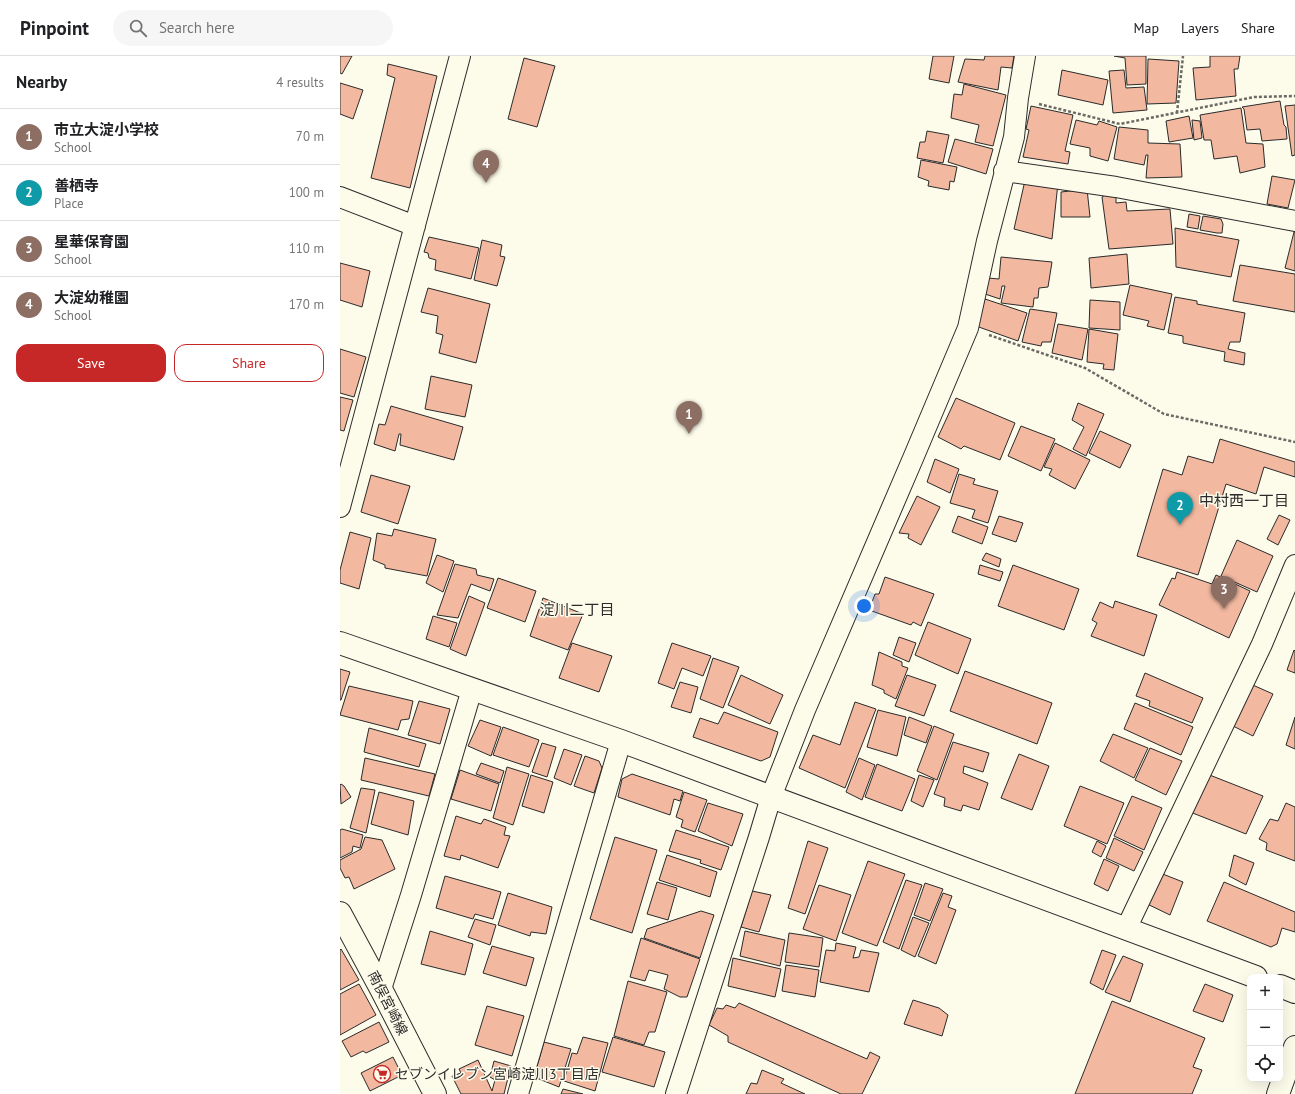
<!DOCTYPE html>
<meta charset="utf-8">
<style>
body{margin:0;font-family:"PT Sans","Noto Sans JP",sans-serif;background:#f6f6f6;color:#202124}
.controls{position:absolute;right:12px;bottom:12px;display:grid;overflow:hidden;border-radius:8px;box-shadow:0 4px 16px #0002}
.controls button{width:36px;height:36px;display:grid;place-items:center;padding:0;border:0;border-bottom:1px solid #e0e0e0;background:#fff;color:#202124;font:20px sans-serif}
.you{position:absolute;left:524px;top:550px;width:14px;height:14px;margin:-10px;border:3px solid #fff;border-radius:50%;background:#1a73e8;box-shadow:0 0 0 6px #1a73e833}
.badge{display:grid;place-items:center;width:26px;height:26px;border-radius:50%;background:#c62828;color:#fff;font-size:13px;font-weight:700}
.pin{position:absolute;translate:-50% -33px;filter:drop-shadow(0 1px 2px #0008)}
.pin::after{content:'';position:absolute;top:21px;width:14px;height:12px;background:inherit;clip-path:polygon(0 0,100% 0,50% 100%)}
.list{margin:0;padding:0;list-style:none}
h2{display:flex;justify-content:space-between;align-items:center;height:52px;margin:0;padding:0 16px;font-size:17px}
h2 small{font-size:13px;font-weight:400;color:#757577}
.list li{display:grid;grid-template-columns:26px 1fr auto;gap:12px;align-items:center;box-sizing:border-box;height:56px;padding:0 16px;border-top:1px solid #e0e0e0}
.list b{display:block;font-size:15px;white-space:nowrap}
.list p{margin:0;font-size:13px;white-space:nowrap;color:#757577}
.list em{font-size:13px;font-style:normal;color:#757577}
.actions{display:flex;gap:8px;padding:12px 16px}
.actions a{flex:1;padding:9px 0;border:1px solid #c62828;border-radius:12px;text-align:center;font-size:14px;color:#c62828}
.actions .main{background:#c62828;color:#fff}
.icon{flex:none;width:22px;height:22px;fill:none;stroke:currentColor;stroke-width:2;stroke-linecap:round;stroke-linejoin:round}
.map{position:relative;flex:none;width:955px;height:1038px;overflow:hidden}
header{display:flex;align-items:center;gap:24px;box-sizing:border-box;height:56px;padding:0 20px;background:#fff;border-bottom:1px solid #e0e0e0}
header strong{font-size:19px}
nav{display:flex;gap:22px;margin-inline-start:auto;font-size:14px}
.search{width:280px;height:36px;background:#f6f6f6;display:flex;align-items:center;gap:10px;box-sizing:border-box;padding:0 14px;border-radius:22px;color:#757577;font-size:15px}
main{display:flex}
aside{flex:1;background:#fff}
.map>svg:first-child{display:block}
.building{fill:#f2b8a0;stroke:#2b2b2b}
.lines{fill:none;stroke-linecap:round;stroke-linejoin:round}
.minor-casing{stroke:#2b2b2b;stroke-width:22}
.tertiary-casing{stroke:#2b2b2b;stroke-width:24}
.primary-casing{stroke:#2b2b2b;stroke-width:24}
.trunk-casing{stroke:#2b2b2b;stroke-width:24}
.path{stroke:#6a6964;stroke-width:2.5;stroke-dasharray:3 2;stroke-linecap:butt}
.minor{stroke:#fdfbea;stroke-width:20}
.tertiary{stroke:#fdfbea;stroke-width:22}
.primary{stroke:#fdfbea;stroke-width:22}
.trunk{stroke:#fdfbea;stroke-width:22}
.labels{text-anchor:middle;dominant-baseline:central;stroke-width:3;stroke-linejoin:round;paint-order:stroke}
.street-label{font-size:14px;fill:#2b2b2b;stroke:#fdfbea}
.poi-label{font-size:14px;fill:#2b2b2b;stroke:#fdfbea;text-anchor:start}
.neighbourhood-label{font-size:15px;fill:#2b2b2b;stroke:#fdfbea}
</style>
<header>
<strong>Pinpoint</strong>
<div class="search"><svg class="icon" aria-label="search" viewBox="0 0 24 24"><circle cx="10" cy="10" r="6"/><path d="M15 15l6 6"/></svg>Search here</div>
<nav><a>Map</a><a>Layers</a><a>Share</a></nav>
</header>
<main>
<aside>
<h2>Nearby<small>4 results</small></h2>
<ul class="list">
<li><span class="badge" style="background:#8d6e63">1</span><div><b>市立大淀小学校</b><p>School</p></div><em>70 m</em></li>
<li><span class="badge" style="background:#0f9aa8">2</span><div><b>善栖寺</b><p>Place</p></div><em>100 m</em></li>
<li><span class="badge" style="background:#8d6e63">3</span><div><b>星華保育園</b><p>School</p></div><em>110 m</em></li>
<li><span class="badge" style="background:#8d6e63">4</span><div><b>大淀幼稚園</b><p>School</p></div><em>170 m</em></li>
</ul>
<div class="actions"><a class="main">Save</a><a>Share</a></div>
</aside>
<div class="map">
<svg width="955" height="1038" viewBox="0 0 955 1038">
<rect width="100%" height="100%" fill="#fdfbea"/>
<!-- building -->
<path class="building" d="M0 0H12L2 18 0 17Z
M593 0H614L609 27 589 23Z
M645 0H674L672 12 661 11 658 34 618 26 625 3 644 4Z
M774 0H806V28L787 29 785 2Z
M870 0H900L898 13H894L896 40 856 44 853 12 870 11Z
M184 2 215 10 197 71 168 63Z
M808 3 839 5 836 47 807 48Z
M48 8 97 20 70 132 31 122 55 22 47 19Z
M722 14 768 24 763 49 718 39Z
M784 14 786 32 804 31 807 54 773 57 769 15Z
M0 27 23 34 13 63 0 58Z
M624 28 666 39 653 90 635 86 639 69 611 62 614 38 622 39Z
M940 45 944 69 946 71 947 83 922 85 920 73 907 74 904 53 902 51Z
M955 49V99L952 100 945 50Z
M691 50 733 59 725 95 730 96 728 108 683 101 689 74 686 73Z
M901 52 906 87 923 88 925 111 900 117 897 100 874 103 871 84H864L860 59Z
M849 60 853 82 829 86 826 65Z
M736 64 757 69 759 65 777 71 768 105 750 100V92L730 88Z
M852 64 860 65 862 82 854 84Z
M779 71 808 74V87L840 88 842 121 806 122 808 99H806L804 109 774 103Z
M587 75 609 79 603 107 577 102 580 86H585Z
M615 83 653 93 646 118 608 106Z
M581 104 617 111 614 126 610 125 609 134 588 130 589 125 578 121Z
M686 120 718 127 712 183 674 173Z
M932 120 955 124 948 152 927 148Z
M747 133 750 161H721V136Z
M768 137 776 139V147L786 146 787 155 830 153 833 188 769 193 762 141Z
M849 158 860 160 858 173 847 171Z
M863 160 881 163 883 168 882 177H877L860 174Z
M835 172 899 184 891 221 836 211Z
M954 176H955V215L945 212Z
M89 181 139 192 131 223 95 214 96 204 89 202 88 197 84 196Z
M142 184 162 189 160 200 165 201 157 230 134 224Z
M787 198 789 228 751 232 749 202Z
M661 201 712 206 708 231 699 232 698 242H694L693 251 661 247 665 230H662L660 243 645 238 648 222 659 223Z
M0 207 30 215 22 251 0 244Z
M900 209 955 218V256L893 245Z
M790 229 832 238 824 274 807 270 809 265 783 259Z
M88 232 150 248 136 307 99 297 103 279 96 277 98 260 81 256Z
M835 241 857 245V248L905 257 900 286H890L888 293 905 297 904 309 884 305 885 296 843 287V280L828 277Z
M645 243 687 257 678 285 636 270Z
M750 244 780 246V274L749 272Z
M690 253 717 257 711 286H702L701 290 682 286Z
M718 268 748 273 742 304 712 297Z
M749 273 778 278 774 314 763 313 764 308 747 306Z
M0 293 26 301 14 341 0 337Z
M91 320 132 329 125 361 85 353Z
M0 341 13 344 4 375 0 374Z
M616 342 675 367 660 404 624 390 621 393 598 381Z
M738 347 764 358 746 400 733 393 744 371 732 364Z
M51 350 123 371 114 404 60 389 61 378H59L55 395 34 388 39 368 45 369Z
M681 370 715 383 701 415 668 400Z
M760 375 791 389 780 412 749 397Z
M880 383 955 406V421L924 411 916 438 886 428 858 519 797 500 823 413 842 419 848 400 873 407Z
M715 387 750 404 735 433 709 419 712 413 704 411Z
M595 403 619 413 610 437 587 426Z
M619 418 635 423 633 428 658 435 648 467 632 462 635 454 610 447Z
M31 419 70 430 58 468 21 456Z
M577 440 600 451 581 489 568 482 569 478 559 477Z
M939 459 950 464 938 489 927 483Z
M618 460 648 471 642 488 612 476Z
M659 460 683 467 676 486 652 478Z
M54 473 96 483 87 520 45 512V509L33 504 37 477 52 480Z
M10 476 31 482 19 533 0 527V514Z
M897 484 933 500 917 536 881 520Z
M646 497 661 503 659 511 642 504Z
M97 499 114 505 103 536 86 527Z
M115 508 136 513 137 519 154 523 150 535 131 528 118 562 97 559Z
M640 509 663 516 660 525 638 518Z
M673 509 739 533 724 574 658 550Z
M837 516 872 528 876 519 910 535 889 582 819 549 832 522 835 523Z
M545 521 594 538 581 570 573 566 571 569 529 554 535 538H539Z
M158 522 196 535 185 566 147 552Z
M129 540 145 547 126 600 110 593Z
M203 542 243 558 228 594 190 580Z
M775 545 817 559 804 600 751 580 757 567 752 564 760 546 773 552Z
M93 560 117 567 109 591 86 583Z
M588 566 631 583 618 618 575 599Z
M559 581 576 587 569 606 553 599Z
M232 587 272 600 259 636 219 622Z
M332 587 371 600 363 620 342 612 334 633 318 627Z
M954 594 955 595V617L947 614Z
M539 596 562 606V610L568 612 556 643 544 637V634L532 629Z
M373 602 399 611 383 652 360 643Z
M0 613 10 616 1 644H0Z
M625 615 712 647 697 688 610 655Z
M805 617 863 642 852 667 809 650 810 645 796 640Z
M401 619 443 639 430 668 388 649Z
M567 619 596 629 584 660 555 650Z
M340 626 358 631 351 657 331 651Z
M906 626 933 638 913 680 887 667Z
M9 630 73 645 69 663 61 664 58 674 0 659Z
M79 645 110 653 100 688 68 679Z
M515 646 536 653 505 732 459 712 473 679 500 689Z
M795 647 853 671 841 699 784 673Z
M538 654 566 661 557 700 527 691Z
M384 656 438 676 430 701 421 705 353 681 360 662 378 668Z
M569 661 592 670 586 687 564 679Z
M955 661V693L946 689Z
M140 664 161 671 151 700 128 690Z
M594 670 614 678 597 724 577 715Z
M163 671 199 684 189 711 153 699Z
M29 672 86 688 79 711 24 696Z
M773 678 808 692 794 722 760 705Z
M613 686 649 697 643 716 624 710 623 717 648 727 639 754 623 749 621 755 604 750 605 742 594 738Z
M202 687 216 691 207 721 192 716Z
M810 692 842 705 826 739 795 724Z
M224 693 242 699 231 729 214 722Z
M679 698 709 710 692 754 661 742Z
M245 700 259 705 262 712 254 737 234 730Z
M25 702 95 718 89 740 21 724Z
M519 702 535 709 522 744 506 736Z
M141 707 164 715 160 727 136 718Z
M537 708 575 723 562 755 525 741Z
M167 711 189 718 173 769 153 762Z
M120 714 159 728 151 755 111 743Z
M862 716 923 740 906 778 845 754Z
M292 718 343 735 340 745 334 743 330 759 278 741 282 723Z
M191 719 213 726 204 757 182 750Z
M579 719 594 724 583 751 571 745Z
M1 728 4 730 11 741 1 748 0 729Z
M740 730 784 747 767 788 724 770Z
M21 732 35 734 26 777 10 772Z
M39 736 74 745 68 779 31 768Z
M344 736 367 744 355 776 341 771 343 764 336 761Z
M792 740 822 752 804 794 774 780Z
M368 747 403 758 392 790 358 775Z
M946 747 955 751V805L926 794 927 787 919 783 930 763 938 765Z
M116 760 141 768 144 763 166 771 164 779 170 780 158 812 121 799 120 804 104 800Z
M2 773 23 779 20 792 13 790 12 796 0 802V774Z
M336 774 389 791 381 814 360 807 361 804 329 795Z
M25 781 42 784 55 813 14 833 9 821 5 822 0 812V804L21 793Z
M275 781 317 794 292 877 250 863Z
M774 782 803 796 794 815 766 802Z
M468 785 488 792 465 858 448 852Z
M757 785 766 790 761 801 752 796Z
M327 799 377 816 370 841 319 824Z
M894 799 914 807 906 829 889 820Z
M764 803 779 810 768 835 754 828Z
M528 805 565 818 537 890 502 877Z
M815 815 843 826 830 859 801 845Z
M105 820 161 836 153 863 135 858 133 863 96 852Z
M566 824 582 829 559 893 543 886Z
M317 826 337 832 328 864 307 858Z
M884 826 955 856V876L942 872 937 888 931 891 867 865Z
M585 827 603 833 590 865 574 859Z
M479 829 511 839 496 885 463 873Z
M412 835 431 839 419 876 401 871Z
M168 837 212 851 206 878 191 876 190 880 158 869Z
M603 837 612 840 608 851 616 854 596 908 578 900Z
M361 855 374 859 360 902 304 882 307 873Z
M573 861 589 867 575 901 561 894Z
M135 863 156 869 150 889 128 881Z
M90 875 133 888 125 919 81 908Z
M405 875 445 884 440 910 400 900Z
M449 877 483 882 479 911 445 906Z
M301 882 360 903 347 941H340L324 933 328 919 309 914 305 925 290 921Z
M496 887 516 891 513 902 519 901 521 894 539 897 529 936 480 926 486 894 495 895Z
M152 890 194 902 186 930 143 917Z
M1 893 19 924 0 934V894Z
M762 894 776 899 763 934 750 927Z
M783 900 803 908 790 946 765 936Z
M393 902 441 913 435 941 388 930Z
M446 909 479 914 475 941 442 935Z
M288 925 327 936 315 976H309L304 989 274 980Z
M19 928 36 959 0 979V938Z
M865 928 893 939 883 966 853 955Z
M573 944 599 952 608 959 602 980 564 968Z
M772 945 865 982 853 1011 862 1014 852 1038H735Z
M399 947 527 1003 530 996 540 1001 522 1038H501L388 986V980L369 969 377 952 383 953 386 949 395 952Z
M147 950 184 960 172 1000 135 989Z
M39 966 49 986 26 997 23 995 11 1001 2 985Z
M243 981 268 987 255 1035 224 1025 232 997 237 998Z
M273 981 325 996 314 1031 262 1016Z
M204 986 231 993 219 1031 194 1021Z
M53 1001 62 1019 30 1035 21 1017Z
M138 1004 152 1035 155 1024 150 1021 154 1005 171 1010 164 1038H121L112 1020 121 1017 119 1013Z
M422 1014 444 1023 441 1027 465 1038H406L411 1027 417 1028Z
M223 1033 243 1038H221Z"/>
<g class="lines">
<!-- minor casing -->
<g class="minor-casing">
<path id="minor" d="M664 115 776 131 955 165
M0 141 75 170
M0 451 120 0
M786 873 922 588 955 509
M41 933 71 839 132 633
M178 1038 281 685
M336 1038 419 781 431 741 465 654 574 400 628 272 647 185 674 81 678 42 685 0"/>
</g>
<!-- tertiary casing -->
<g class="tertiary-casing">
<path id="tertiary" d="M0 587 281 685 916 921
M940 930 955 936"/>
</g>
<!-- primary casing -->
<g class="primary-casing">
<path id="primary" d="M0 857 41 933 95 1038"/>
</g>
<!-- trunk casing -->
<g class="trunk-casing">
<path id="trunk" d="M938 1038 955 991"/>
</g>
<!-- path -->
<path class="path" d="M699 48 780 68 914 41 955 40
M837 57 843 0
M649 279 745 312 824 358 955 386"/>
<!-- minor -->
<use href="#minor" class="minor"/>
<!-- tertiary -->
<use href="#tertiary" class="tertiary"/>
<!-- primary -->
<use href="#primary" class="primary"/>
<!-- trunk -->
<use href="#trunk" class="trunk"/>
</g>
<!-- icons -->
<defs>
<g id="supermarket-ring" transform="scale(0.9)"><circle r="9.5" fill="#fdfbea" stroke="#c62828" stroke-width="1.5"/><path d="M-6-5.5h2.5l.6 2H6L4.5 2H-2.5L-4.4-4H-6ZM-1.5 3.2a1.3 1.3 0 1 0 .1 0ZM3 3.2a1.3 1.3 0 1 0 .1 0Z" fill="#c62828"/></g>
</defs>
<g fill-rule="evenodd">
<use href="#supermarket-ring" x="42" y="1018"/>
</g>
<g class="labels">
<!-- street labels -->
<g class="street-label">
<text transform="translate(48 947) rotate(63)">南俣宮崎線</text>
</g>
<!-- poi labels -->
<g class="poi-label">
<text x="55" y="1018">セブンイレブン宮崎淀川3丁目店</text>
</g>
<!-- neighbourhood labels -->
<g class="neighbourhood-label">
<text x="904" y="444">中村西一丁目</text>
<text x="237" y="553">淀川二丁目</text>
</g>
</g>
</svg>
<div class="controls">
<button>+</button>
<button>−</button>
<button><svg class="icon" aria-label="locate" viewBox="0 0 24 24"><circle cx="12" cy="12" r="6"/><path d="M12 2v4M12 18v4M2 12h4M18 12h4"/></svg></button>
</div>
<div class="you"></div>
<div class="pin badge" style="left:349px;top:378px;background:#8d6e63">1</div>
<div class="pin badge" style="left:840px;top:469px;background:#0f9aa8">2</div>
<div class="pin badge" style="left:884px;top:553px;background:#8d6e63">3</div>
<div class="pin badge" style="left:146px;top:127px;background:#8d6e63">4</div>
</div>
</main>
